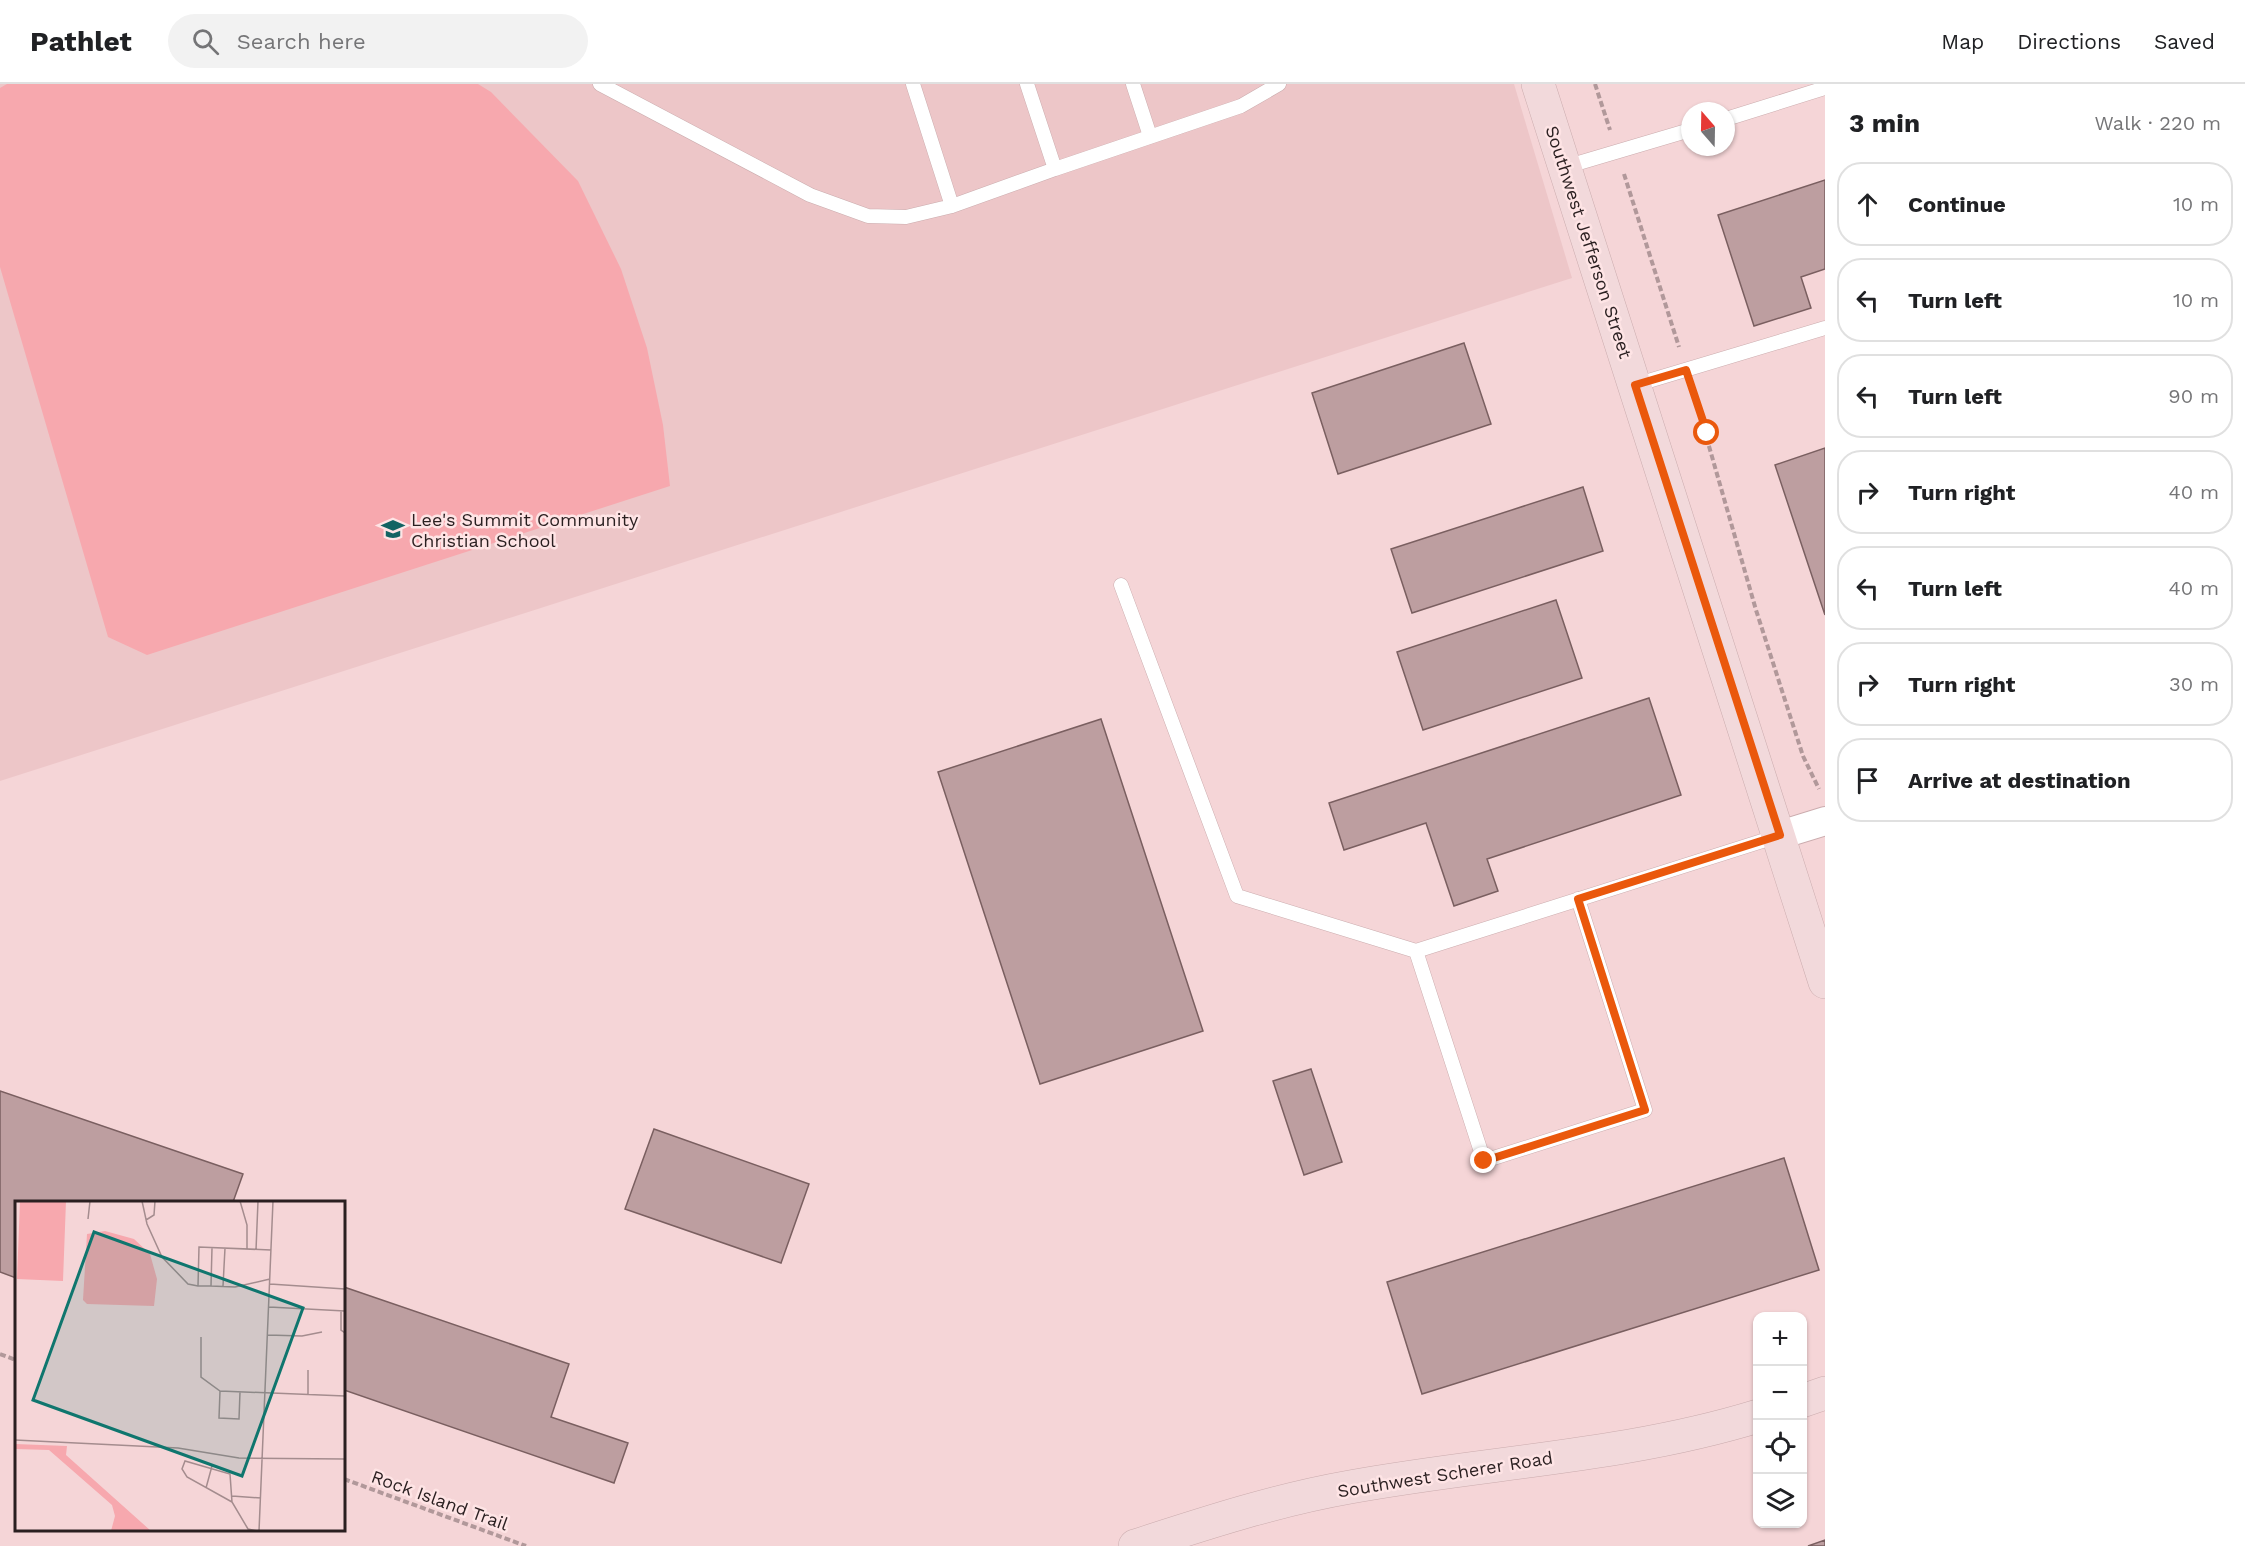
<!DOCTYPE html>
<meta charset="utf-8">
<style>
body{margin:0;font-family:"Work Sans",sans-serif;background:#f2f2f2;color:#202124}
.controls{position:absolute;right:18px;bottom:18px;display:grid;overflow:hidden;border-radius:12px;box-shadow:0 2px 4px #0004}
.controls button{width:54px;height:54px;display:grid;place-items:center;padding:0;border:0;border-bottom:2px solid #e0e0e0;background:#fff;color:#202124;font:30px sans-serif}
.compass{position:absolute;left:1681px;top:18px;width:54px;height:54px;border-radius:50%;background:#fff;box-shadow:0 2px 4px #0004;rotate:340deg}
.stop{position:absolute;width:18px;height:18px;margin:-14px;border:4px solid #ea580c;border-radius:50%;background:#fff}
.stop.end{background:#ea580c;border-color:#fff;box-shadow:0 2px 6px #0008}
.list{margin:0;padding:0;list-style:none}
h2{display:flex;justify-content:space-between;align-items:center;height:78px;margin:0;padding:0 24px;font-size:26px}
h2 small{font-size:20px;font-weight:400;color:#757577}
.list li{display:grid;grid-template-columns:39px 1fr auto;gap:18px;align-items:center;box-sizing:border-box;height:84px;margin:0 12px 12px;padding:0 12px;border:2px solid #e0e0e0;border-radius:24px}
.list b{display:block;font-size:22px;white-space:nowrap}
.list em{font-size:20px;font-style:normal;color:#757577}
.icon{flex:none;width:33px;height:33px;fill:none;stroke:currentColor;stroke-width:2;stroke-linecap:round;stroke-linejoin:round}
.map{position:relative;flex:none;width:1825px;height:1462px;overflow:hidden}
header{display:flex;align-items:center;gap:36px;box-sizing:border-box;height:84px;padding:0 30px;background:#fff;border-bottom:2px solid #e0e0e0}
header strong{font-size:28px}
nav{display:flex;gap:33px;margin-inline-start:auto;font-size:21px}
.search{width:420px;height:54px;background:#f2f2f2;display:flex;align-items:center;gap:15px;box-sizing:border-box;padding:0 21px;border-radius:33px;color:#757577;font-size:22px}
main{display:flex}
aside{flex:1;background:#fff}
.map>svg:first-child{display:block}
.built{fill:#edc6c8}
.green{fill:#f7a8ae}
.building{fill:#bd9ea0;stroke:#7a5f60;stroke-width:1.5}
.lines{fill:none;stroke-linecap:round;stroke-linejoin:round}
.lane-casing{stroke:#cbacae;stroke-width:15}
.street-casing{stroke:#cbacae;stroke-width:30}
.secondary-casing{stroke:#cbacae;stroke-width:34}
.path{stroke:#b1989a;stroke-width:4;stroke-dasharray:6 3;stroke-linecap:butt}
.lane{stroke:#fff;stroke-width:14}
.street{stroke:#fff;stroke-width:28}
.secondary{stroke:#f2d9db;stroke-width:33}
.route{stroke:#ea580c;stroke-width:8}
.labels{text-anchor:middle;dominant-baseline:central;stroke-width:5;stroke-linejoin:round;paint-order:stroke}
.street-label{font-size:18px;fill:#2a1f20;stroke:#fee4e5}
.poi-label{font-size:18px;fill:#2a1f20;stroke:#fee4e5;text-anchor:start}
.inset-road{fill:none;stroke:#a48c8e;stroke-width:1.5}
.view{fill:#0f766e;fill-opacity:0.15;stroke:#0f766e;stroke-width:3}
.inset-edge{fill:none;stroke:#2a1f20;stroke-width:3}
</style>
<header>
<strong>Pathlet</strong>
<div class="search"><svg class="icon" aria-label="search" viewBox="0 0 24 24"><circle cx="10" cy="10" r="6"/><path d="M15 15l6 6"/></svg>Search here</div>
<nav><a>Map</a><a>Directions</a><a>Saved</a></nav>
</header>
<main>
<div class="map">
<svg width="1825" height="1462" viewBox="0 0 1825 1462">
<rect width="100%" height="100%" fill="#f5d5d7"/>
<!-- built -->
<path class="built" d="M0 0H1514L1572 194 0 697Z"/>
<!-- green -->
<path class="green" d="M7 0H478L491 8 578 97 621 185 647 264 663 341 670 402 147 571 108 553 0 183V4Z"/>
<!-- building -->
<path class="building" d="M1825 96V185L1801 193 1811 224 1754 242 1718 131Z
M1464 259 1491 340 1338 390 1312 309Z
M1825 364V531L1775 381Z
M1583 403 1603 467 1412 529 1391 465Z
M1556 516 1582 594 1423 646 1397 568Z
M1649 614 1681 711 1487 775 1498 807 1454 822 1426 739 1344 766 1329 719Z
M1101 635 1203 947 1040 1000 938 688Z
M1311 985 1342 1078 1304 1091 1273 997Z
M0 1007 243 1090 233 1118H16V1194L0 1188Z
M654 1045 809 1100 781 1179 625 1125Z
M1784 1074 1819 1186 1422 1310 1387 1198Z
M344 1203 569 1280 551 1333 628 1359 614 1399 344 1306Z
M1825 1456V1462H1808Z"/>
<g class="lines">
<!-- lane casing -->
<g class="lane-casing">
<path id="lane" d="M600 0 810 111 868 132 906 133 952 122
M913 0 952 122 1055 85
M1027 0 1055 85 1241 22 1279 0
M1133 0 1150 52
M1726 35 1825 4
M1565 83 1690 46
M1635 301 1825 244
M1121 501 1237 812 1416 867 1778 752
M1416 867 1484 1077 1645 1026 1578 815"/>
</g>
<!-- street casing -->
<g class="street-casing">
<path id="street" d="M1780 751 1825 737"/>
</g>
<!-- secondary casing -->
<g class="secondary-casing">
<path id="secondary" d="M1538 0 1825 898
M1802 1317 1825 1309
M1135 1462C1206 1439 1276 1416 1350 1403 1486 1378 1625 1373 1758 1332"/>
</g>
<!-- path -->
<path class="path" d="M1595 0 1610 46
M1624 90 1679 263
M1694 310 1756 526 1803 672 1819 705
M0 1270 16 1276
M344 1395 526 1462"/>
<!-- lane -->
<use href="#lane" class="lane"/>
<!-- street -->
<use href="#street" class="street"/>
<!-- secondary -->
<use href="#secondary" class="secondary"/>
</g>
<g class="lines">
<!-- route -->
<path class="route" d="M1484 1077 1645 1026 1578 815 1780 751 1635 301 1686 286 1707 349"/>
</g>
<!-- icons -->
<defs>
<g id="school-bare" transform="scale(1.8)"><path d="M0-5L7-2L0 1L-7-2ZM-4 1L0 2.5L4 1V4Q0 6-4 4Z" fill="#136363" stroke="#fee4e5" stroke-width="2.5" paint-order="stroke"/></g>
</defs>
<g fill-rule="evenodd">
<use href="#school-bare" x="393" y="445"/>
</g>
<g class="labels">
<!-- street labels -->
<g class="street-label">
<text transform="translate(1589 158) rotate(72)">Southwest Jefferson Street</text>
<text transform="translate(1445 1390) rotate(-9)">Southwest Scherer Road</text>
<text transform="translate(440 1416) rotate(20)">Rock Island Trail</text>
</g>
<!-- poi labels -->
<g class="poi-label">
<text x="411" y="435">Lee's Summit Community<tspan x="411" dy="21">Christian School</tspan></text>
</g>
</g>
<!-- overview -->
<g transform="translate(15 1117)">
<rect width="330" height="330" fill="#f5d5d7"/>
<path d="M5 0H51L48 80 2 78ZM90 30 119 38 135 53 142 78 139 105 72 103 68 99 72 33ZM0 243 52 245 51 254 136 330H96L100 315 97 304 34 249 0 248Z" fill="#f7a8ae"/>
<path class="inset-road" d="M127 0 132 23 147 56 173 83 183 85M225 0 232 24V48M73 18 75 0M131 19 139 14 140 0M197 47 196 85 220 86 255 78M241 49 243 0M255 83 330 88M196 85H183L184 46 256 49M208 85 210 47M254 106 330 110M326 110V129L330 132M253 134 287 135 307 131M186 136V176L205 190 330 195M205 190 204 217 224 218 225 191M293 193V169M0 239 163 247 224 257 330 258M191 287 197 265M217 295 246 297M217 301 172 276 167 268 170 260 215 273 217 301 233 328 242 330M244 330 258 0"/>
<path class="view" d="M79 31 288 107 227 275 18 199Z"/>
<rect width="330" height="330" class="inset-edge"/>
</g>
</svg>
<div class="controls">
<button>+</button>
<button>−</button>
<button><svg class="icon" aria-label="locate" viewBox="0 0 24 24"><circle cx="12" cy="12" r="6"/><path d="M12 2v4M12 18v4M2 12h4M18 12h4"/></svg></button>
<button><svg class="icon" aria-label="layers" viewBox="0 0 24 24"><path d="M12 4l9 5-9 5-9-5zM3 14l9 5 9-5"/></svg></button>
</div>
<svg class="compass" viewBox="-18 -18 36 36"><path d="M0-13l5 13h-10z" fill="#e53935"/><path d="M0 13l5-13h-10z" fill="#757577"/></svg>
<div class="stop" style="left:1707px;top:349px"></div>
<div class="stop end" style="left:1484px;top:1077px"></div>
</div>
<aside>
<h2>3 min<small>Walk · 220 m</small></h2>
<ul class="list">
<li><svg class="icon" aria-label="ahead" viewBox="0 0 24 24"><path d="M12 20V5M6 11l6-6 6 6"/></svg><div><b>Continue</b></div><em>10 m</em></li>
<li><svg class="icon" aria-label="left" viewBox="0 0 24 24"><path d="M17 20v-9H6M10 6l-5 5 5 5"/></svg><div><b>Turn left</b></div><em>10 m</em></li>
<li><svg class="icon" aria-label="left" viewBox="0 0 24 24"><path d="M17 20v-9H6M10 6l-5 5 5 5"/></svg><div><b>Turn left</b></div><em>90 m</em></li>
<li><svg class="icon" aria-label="right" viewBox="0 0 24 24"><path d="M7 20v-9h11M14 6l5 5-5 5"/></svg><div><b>Turn right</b></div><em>40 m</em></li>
<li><svg class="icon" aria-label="left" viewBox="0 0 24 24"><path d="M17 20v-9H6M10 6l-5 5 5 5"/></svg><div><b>Turn left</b></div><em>40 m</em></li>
<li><svg class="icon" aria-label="right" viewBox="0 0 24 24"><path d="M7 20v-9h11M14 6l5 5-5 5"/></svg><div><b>Turn right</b></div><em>30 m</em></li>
<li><svg class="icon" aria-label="arrive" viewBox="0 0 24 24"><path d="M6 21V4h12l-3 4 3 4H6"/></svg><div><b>Arrive at destination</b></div></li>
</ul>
</aside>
</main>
